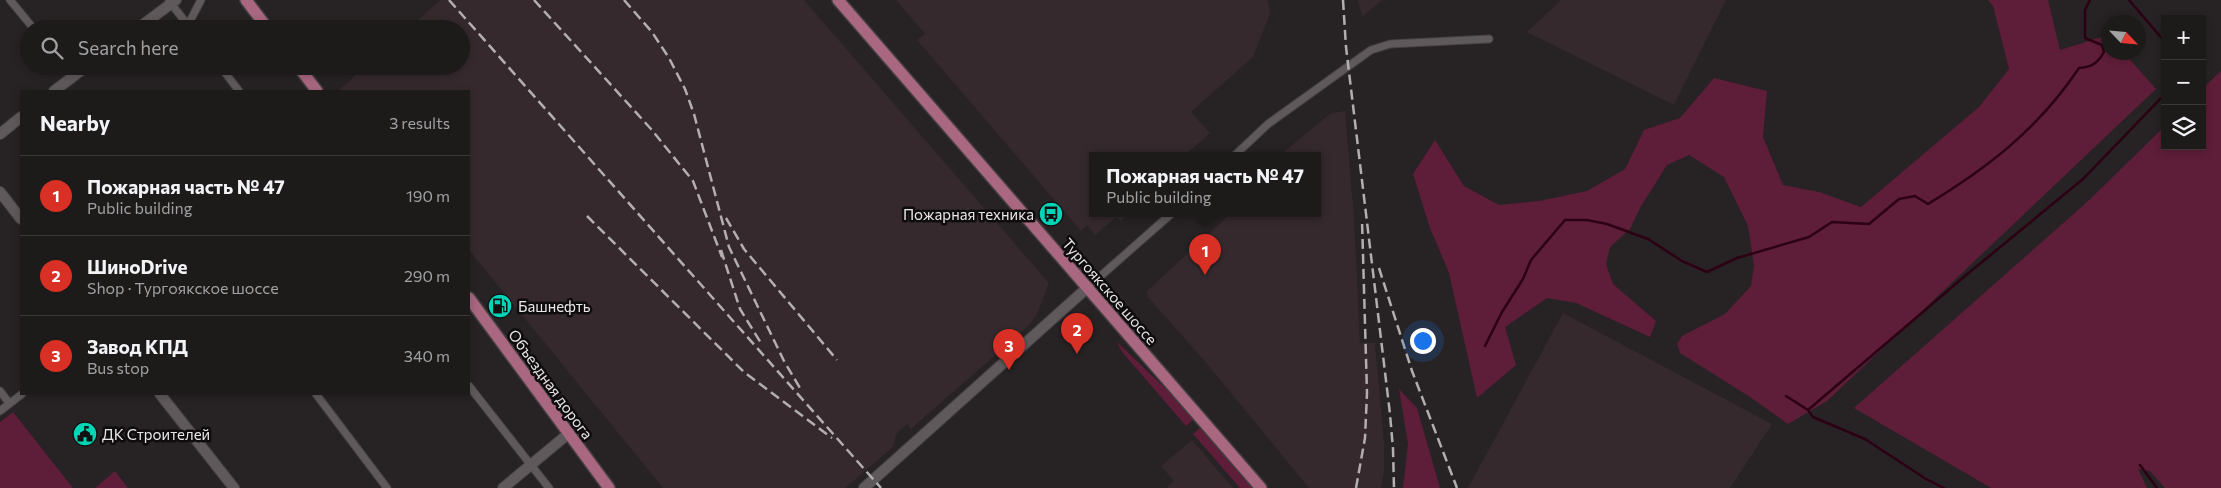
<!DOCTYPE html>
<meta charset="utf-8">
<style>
body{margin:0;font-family:Commissioner,sans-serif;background:#2a2727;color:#f1f3f6}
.controls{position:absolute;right:15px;top:15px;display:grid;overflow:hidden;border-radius:0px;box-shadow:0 2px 8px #0003}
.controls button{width:45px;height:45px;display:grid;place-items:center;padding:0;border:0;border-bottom:1px solid #3b3839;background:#1d1a1a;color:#f1f3f6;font:25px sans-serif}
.compass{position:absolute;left:2101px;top:15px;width:45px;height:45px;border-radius:50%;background:#1d1a1a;box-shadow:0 2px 8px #0003;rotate:116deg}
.you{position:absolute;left:1422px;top:340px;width:18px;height:18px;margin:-12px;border:4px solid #fff;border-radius:50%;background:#1a73e8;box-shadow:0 0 0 8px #1a73e833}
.badge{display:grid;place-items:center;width:32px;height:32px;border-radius:50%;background:#d93025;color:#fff;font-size:16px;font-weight:700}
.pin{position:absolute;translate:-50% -41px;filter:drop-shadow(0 1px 2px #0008)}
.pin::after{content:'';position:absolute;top:26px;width:18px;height:15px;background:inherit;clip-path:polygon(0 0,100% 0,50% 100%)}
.popup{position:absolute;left:1089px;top:152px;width:232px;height:65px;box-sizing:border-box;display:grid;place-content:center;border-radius:0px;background:#1d1a1a;filter:drop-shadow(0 1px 4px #0005);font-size:16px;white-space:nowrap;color:#a0a1a2}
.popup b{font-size:19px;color:#f1f3f6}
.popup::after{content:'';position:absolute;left:50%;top:100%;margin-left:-10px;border:10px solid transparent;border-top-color:#1d1a1a}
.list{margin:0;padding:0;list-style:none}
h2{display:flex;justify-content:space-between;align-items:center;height:65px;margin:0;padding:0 20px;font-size:21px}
h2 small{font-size:16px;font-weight:400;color:#a0a1a2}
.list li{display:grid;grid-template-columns:32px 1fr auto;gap:15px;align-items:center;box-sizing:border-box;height:80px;padding:0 20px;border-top:1px solid #3b3839}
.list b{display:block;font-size:19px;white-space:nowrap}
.list p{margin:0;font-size:16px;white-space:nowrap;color:#a0a1a2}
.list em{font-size:16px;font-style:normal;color:#a0a1a2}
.icon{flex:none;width:28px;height:28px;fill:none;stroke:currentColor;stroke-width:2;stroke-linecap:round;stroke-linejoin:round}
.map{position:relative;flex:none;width:2221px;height:488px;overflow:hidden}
.search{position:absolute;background:#1d1a1a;box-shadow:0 2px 8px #0003;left:20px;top:20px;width:450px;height:55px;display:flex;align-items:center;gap:12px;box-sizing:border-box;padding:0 18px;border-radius:28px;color:#a0a1a2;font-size:19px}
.panel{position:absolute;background:#1d1a1a;box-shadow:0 2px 8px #0003;left:20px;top:90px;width:450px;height:305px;border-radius:0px}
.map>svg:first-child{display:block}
.built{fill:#35292d}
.green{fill:#5e1d38}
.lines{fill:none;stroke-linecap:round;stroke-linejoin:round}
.stream{stroke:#2c0114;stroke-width:2.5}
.street-casing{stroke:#454042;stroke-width:9}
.secondary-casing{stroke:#454042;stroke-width:12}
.primary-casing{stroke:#454042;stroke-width:14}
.street{stroke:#5f595b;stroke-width:7}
.secondary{stroke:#5f595b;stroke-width:10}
.primary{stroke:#a96780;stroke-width:11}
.rail{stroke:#b3afb0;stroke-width:2.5;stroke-dasharray:10 5;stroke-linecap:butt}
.labels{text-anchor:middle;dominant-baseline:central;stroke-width:5;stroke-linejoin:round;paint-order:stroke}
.poi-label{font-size:15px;fill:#ebe7e8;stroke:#0e0c0d;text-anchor:start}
.street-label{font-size:15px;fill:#ebe7e8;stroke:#0e0c0d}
</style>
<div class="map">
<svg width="2221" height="488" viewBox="0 0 2221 488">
<rect width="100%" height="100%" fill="#272223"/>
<!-- built -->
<path class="built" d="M440 0H804L1049 283 1036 316 1027 327 911 429 907 424 897 433 892 448 845 488H663L469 250V91H338L366 66H461V29H408Z
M896 0H1268L1270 14 1253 57 1191 112 1210 133 1184 156H1092V214H1128L1121 221 1116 217 1095 235 1087 225 1081 231 917 40 925 34Z
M1358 0H1382L1362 17Z
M1561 0H1726L1674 105 1527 32Z
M1345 111 1354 218 1360 343H1375L1384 442V470L1381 488H1309L1208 365 1147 296V291L1230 214H1318V156H1279L1331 113Z
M1563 313 1772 424 1730 488H1468Z
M1192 440 1233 488H1166L1174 481 1161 466Z"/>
<!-- green -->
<path class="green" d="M1988 0H2048L2060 50 2108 35V52L2124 53 2156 89 1827 401 1788 424 1750 397 1680 353 1677 344 1682 336 1725 314 1751 286 1754 266 1748 226 1724 177 1689 155 1667 165 1640 208 1630 229 1610 247 1606 264 1613 284 1656 321 1650 337 1576 303 1547 298 1505 327 1516 365 1477 398 1449 273 1430 228 1413 174 1435 140 1464 186 1499 205 1539 201 1587 191 1625 169 1644 130 1680 118 1714 78 1767 91 1763 137 1783 185 1819 192 1861 207 1979 107 2009 69 1993 6Z
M2221 71V488H2165L2150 471 2138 469 2147 488H1991L1854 408 2086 203 2165 126V146H2202V89Z
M1116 341 1166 389 1193 420 1186 426 1123 353Z
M1399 389 1417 408 1440 488H1403L1408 444Z
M13 412 73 488H0V422Z
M1200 428 1252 488H1240L1193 434Z
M115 471 128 488H95Z"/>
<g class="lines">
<!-- stream -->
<path class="stream" d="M2129 0 2165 42
M1485 346 1502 312 1523 279 1531 260 1565 220H1587L1607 224 1648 239 1682 261 1707 272 1737 258 1809 237 1832 222 1869 224 1899 199 1915 196 1928 204C1989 167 2039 128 2079 68 2092 67 2098 63 2104 52L2102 45 2085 38V10L2090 0
M1786 396 1808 410 1965 276 2083 179 2165 94
M1808 410 1813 417 1865 439 1926 479 1944 488
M2140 465 2157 488"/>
<!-- street casing -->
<g class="street-casing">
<path id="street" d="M10 0 34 29
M169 1 191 29
M188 25 201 0
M65 66 73 76
M220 66 239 91
M1234 156 1268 124 1371 50 1390 44 1489 39
M1087 288 1171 214
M469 386 549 488
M0 391 9 403
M316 394 387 488
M0 411 22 394"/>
</g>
<!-- secondary casing -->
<g class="secondary-casing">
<path id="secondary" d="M137 29 176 0
M54 91 87 66
M0 134 21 117
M0 192 21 219
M160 394 234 488
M503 488 568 434
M864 488 1087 288"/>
</g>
<!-- primary casing -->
<g class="primary-casing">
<path id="primary" d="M246 0 268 29
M838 0 1261 488
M298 66 317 91
M469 298 609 488"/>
</g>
<!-- street -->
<use href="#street" class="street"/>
<!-- secondary -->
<use href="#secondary" class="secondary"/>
<!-- primary -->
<use href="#primary" class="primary"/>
<!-- rail -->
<path class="rail" d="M449 0 881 488
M534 0 651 129 693 181 722 257
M624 0 652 32 669 58 685 89 694 114 729 247 784 361 800 388
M1343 0 1346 47 1390 414 1393 449 1394 488
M587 216 744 372 832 438
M726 218 744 249 837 360
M721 250 740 309 761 343
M1379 268 1412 371 1457 488
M1356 488 1365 438 1367 393 1362 220"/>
</g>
<!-- icons -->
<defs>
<g id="bus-disc" transform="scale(1.25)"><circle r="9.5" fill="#00d5b7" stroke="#0e0c0d"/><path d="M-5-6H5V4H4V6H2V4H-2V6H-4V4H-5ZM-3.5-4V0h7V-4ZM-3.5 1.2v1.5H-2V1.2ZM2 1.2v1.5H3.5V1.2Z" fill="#111"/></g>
<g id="fuel-disc" transform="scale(1.25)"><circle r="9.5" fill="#00d5b7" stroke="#0e0c0d"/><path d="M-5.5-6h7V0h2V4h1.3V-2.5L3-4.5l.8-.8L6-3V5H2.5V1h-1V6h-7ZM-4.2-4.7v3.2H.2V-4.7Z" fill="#111"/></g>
<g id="civic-disc" transform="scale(1.25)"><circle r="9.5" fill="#00d5b7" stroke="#0e0c0d"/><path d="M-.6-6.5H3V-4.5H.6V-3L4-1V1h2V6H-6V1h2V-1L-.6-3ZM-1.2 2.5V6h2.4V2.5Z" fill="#111"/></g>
</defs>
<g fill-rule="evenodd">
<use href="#bus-disc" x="1051" y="214"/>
<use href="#fuel-disc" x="500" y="306"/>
<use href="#civic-disc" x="85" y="434"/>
</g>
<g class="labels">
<!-- poi labels -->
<g class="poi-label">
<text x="1034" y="214" text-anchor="end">Пожарная техника</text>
<text x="518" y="306">Башнефть</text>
<text x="102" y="434">ДК Строителей</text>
</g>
<!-- street labels -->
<g class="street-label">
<text transform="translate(1110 291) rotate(49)">Тургоякское шоссе</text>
<text transform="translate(551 384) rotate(54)">Объездная дорога</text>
</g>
</g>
</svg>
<div class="controls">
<button>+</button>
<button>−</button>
<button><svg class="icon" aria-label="layers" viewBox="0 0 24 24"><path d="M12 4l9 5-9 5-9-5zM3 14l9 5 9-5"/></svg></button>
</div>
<svg class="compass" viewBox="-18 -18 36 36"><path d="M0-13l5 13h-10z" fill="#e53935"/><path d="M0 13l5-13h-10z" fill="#a0a1a2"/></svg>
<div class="you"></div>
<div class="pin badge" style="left:1205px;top:275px">1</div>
<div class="popup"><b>Пожарная часть № 47</b>Public building</div>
<div class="pin badge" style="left:1077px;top:354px">2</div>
<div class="pin badge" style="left:1009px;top:370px">3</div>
<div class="search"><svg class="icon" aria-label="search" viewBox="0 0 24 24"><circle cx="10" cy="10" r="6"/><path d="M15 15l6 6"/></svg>Search here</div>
<section class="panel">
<h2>Nearby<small>3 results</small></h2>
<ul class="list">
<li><span class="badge">1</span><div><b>Пожарная часть № 47</b><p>Public building</p></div><em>190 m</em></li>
<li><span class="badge">2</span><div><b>ШиноDrive</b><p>Shop · Тургоякское шоссе</p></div><em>290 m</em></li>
<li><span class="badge">3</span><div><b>Завод КПД</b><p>Bus stop</p></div><em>340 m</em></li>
</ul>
</section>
</div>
